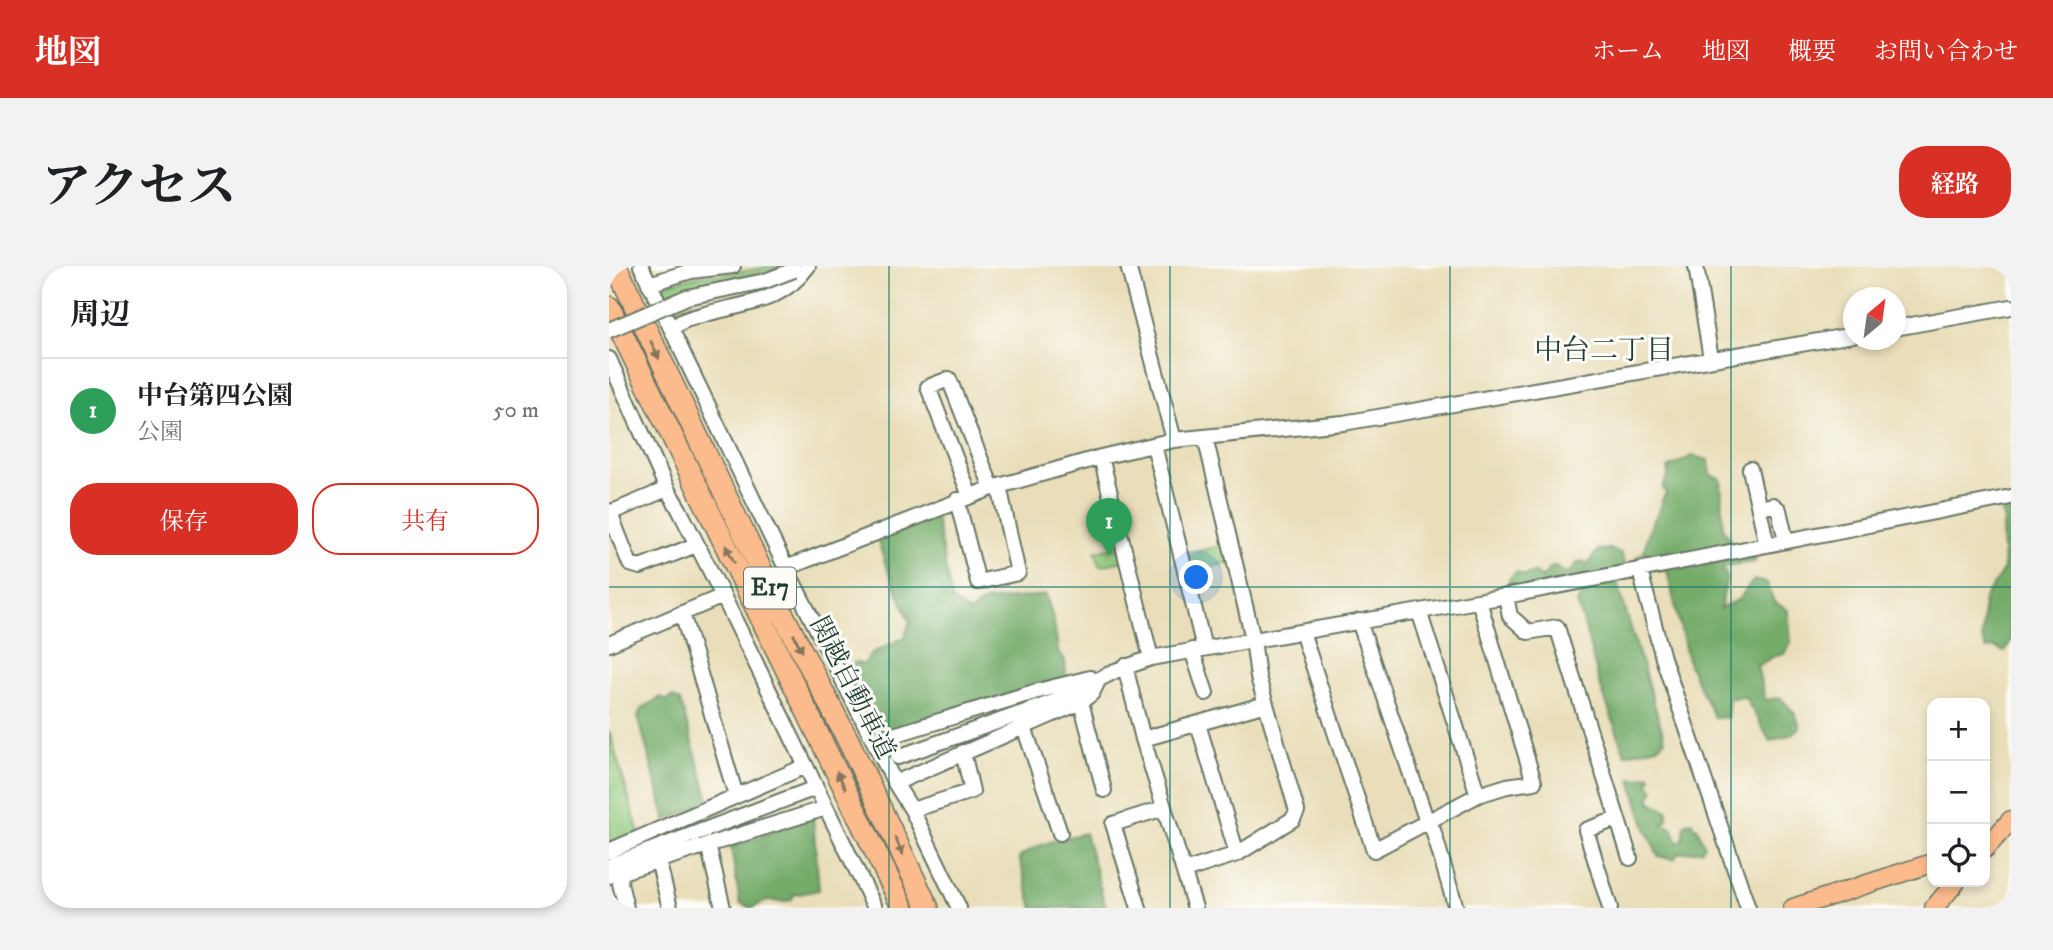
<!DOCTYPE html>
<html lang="ja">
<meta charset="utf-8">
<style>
body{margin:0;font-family:"IM FELL DW Pica","Noto Serif JP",serif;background:#f2f2f2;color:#202124}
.controls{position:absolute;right:21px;bottom:21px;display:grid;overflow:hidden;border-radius:14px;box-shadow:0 4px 10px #0003}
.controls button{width:63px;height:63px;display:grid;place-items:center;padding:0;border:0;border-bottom:2px solid #e0e0e0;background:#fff;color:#202124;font:35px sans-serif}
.compass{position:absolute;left:1234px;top:21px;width:63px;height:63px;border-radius:50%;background:#fff;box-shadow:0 4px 10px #0003;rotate:29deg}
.you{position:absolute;left:588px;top:312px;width:24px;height:24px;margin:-18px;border:5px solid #fff;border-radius:50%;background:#1a73e8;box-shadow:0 0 0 10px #1a73e833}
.badge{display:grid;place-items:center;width:46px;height:46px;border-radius:50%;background:#d93025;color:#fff;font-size:23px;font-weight:700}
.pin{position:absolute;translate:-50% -58px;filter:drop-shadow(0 2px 4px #0008)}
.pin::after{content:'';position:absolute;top:37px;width:24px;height:21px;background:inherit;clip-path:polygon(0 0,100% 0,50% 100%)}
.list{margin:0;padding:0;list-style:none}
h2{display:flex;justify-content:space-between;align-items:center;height:91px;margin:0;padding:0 28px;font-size:30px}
h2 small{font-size:23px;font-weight:400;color:#757577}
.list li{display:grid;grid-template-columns:46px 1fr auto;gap:21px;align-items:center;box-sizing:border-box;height:105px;padding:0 28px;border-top:2px solid #e0e0e0}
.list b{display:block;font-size:26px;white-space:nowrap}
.list p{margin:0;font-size:23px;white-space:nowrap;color:#757577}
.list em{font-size:23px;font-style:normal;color:#757577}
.actions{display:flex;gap:14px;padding:21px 28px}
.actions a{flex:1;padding:16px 0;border:2px solid #d93025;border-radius:28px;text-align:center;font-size:24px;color:#d93025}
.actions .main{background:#d93025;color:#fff}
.icon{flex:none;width:38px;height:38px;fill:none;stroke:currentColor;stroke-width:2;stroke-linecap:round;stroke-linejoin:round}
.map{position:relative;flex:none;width:1402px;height:642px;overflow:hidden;border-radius:28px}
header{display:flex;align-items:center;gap:42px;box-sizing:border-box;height:98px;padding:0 35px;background:#d93025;color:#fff}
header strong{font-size:33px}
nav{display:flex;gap:38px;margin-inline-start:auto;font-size:24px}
.intro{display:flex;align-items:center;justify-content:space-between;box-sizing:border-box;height:168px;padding:0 42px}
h1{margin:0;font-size:49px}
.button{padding:18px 32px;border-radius:28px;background:#d93025;color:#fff;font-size:24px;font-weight:700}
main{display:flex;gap:42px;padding:0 42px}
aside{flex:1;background:#fff;border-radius:28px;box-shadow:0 4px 10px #0003}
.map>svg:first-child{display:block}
.green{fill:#90c87b;stroke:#588258;stroke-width:2}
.forest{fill:#74ac6b;stroke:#4a7450;stroke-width:2}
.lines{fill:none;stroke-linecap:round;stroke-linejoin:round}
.minor-tunnel{stroke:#c1be9e;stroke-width:14;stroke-dasharray:14 7;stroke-linecap:butt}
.minor-casing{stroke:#667563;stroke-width:18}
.major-casing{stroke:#667563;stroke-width:21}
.highway-casing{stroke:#667563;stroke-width:24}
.minor{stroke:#fff;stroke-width:14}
.major{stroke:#fbbb8c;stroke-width:18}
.highway{stroke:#fbbb8c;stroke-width:21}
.minor-bridge-casing{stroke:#667563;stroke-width:18;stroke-linecap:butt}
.minor-bridge{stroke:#fff;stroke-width:14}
.oneway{fill:#82765c}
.grid{fill:none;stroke:#0f766e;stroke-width:2;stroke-opacity:0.55}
.labels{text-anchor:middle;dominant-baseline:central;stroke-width:6;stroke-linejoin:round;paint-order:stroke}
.shield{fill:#fdfcf7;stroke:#62766e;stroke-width:2}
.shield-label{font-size:24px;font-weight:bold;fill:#1f3d34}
.street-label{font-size:26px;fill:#1f3d34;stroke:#fdfcf7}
.neighbourhood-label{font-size:28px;fill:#1f3d34;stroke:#fdfcf7}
</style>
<header>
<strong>地図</strong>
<nav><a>ホーム</a><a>地図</a><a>概要</a><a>お問い合わせ</a></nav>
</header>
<div class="intro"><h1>アクセス</h1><a class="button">経路</a></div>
<main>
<aside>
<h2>周辺<small></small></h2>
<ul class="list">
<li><span class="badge" style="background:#2e9e5b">1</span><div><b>中台第四公園</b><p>公園</p></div><em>50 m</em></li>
</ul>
<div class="actions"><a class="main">保存</a><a>共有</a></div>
</aside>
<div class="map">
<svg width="1402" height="642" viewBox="0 0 1402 642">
<rect width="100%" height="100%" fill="#fdfcf7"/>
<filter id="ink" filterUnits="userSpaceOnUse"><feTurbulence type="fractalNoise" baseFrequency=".0143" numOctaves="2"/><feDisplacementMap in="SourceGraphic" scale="14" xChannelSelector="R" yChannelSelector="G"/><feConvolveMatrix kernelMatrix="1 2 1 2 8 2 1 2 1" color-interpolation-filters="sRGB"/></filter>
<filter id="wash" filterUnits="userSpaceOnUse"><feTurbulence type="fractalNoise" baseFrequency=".00686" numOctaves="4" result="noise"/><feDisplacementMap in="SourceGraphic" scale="28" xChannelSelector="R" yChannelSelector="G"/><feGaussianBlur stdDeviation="1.57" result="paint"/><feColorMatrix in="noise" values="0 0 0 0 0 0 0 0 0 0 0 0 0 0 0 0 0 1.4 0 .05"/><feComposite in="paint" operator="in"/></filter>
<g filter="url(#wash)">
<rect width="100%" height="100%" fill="#e9deb9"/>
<!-- green -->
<path class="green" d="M161 0H176C135 13 93 18 52 32L50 26 57 18 88 10 131 6Z
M184 13 177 19 65 55 59 47 77 39 143 27Z
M618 278 622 296 579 306 575 289Z
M510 280 514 295 491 300 487 285Z
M0 465 31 571 0 585Z"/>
<!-- forest -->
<path class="forest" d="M1083 190 1100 194 1102 210 1112 212 1114 262 1122 275 1119 280 1148 286 1146 296 1114 300 1118 312 1111 343 1129 334 1145 314 1158 317 1165 336 1179 344 1182 376 1175 388 1164 391 1148 400 1156 434 1172 432 1187 449 1191 462 1181 469 1161 475 1136 431 1120 432 1118 452 1105 451 1080 399 1058 304 1033 303 1027 291 1035 287C1038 268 1039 265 1048 249 1052 241 1051 235 1057 228L1054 221 1059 211V202Z
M1402 235V374L1396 386 1385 381 1377 383 1373 372 1375 333 1395 303 1393 268 1395 254 1390 238Z
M319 251 327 253 343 334 360 347 376 335 437 329 445 356 449 386 456 394 457 412 272 468 238 409 240 401 246 396 255 399 261 388 296 371 301 355 278 303 268 272Z
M1002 283 1012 287 1018 302 1009 312V319L1056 474 1048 481 1016 488 990 416 974 354 968 337 973 329 981 324V318L900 327C898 317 899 313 907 306L916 310C923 305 927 306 933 312L942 301 946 300 956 307 963 305 968 297 973 295 979 298 989 284Z
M52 431 57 435 63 431 71 435 101 537 57 554 29 450 32 443Z
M1041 509 1042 512 1039 516 1045 524 1041 530 1042 536 1059 545 1058 555 1054 557 1055 559 1063 561 1069 577 1074 573 1076 558 1083 555 1085 561H1088L1095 579 1093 584 1069 587 1065 593 1049 590 1037 563 1023 517 1022 512 1029 513Z
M204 551 210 624 184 629 183 634 172 636 159 634 143 642 131 637 122 581Z
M476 567 497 642H424L410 592C428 576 454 573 476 567Z"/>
</g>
<g filter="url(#ink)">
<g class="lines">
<!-- minor-tunnel -->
<path class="minor-tunnel" d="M201 524 285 493"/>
<!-- minor casing -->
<g class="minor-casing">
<path id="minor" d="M32 0 177 302 286 517 303 544 350 642
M519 0 565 174
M1087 0 1102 93
M40 18 82 5 124 0
M1286 62 1402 41
M64 63C71 54 82 52 93 49 134 37 172 38 199 0
M0 93 58 223 70 243 114 330 266 642
M545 179 595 382
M492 191 542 392
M1141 203 1158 279
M361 230 319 121 340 113 383 222
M348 234 369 316 409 307 390 220
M1150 242 1164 239 1170 244 1177 275
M0 245 21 298 31 301 87 279
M1 247 58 223
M177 302 383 222 492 191 565 174 734 157 1244 69
M1031 305 1054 392 1139 642
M897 330 901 350 919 366 948 361 1021 592
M810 345 869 529
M73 347 127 530
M750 355 818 556 869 529 898 520 925 516 870 335
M693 366 765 584 818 556 824 564 847 642
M0 378 114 330
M583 384 597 427
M516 400 534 473 586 642
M472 436 495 524
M589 458 628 588
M415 461 451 567
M534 473 657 438
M265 475 425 426 481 412
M289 491 450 434 506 405 542 392 897 330 1402 231
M286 517 472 436 483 427 488 417
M303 544 363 525 354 486
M99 578 114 642
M0 585 197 500
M49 594 61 642
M0 600 201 524
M575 605 628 588 684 553 688 545 649 411 644 373 596 171
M12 607 11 617 17 642
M0 610 217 542
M530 642 504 558 555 542
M1001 642 977 564 1008 553"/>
</g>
<!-- major casing -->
<g class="major-casing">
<path id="major" d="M1376 583 1402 554
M1184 642 1323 597
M1325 642 1347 616"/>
</g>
<!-- highway casing -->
<g class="highway-casing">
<path id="highway" d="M7 0 169 339 239 474 319 642
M0 41 294 642"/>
</g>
<!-- minor -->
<use href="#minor" class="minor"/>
<!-- major -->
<use href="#major" class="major"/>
<!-- highway -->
<use href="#highway" class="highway"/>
<!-- minor-bridge casing -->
<g class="minor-bridge-casing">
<path id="minor-bridge" d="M0 64 78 31 156 15 185 4"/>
</g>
<!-- minor-bridge -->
<use href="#minor-bridge" class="minor-bridge"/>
</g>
<!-- one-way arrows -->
<defs><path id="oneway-solid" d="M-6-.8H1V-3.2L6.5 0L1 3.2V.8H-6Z" transform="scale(1.75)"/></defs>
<g class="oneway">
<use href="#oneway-solid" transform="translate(46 84) rotate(65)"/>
<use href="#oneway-solid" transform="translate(121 288) rotate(-117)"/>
<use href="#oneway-solid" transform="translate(189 377) rotate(63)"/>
<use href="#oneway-solid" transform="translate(232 514) rotate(-116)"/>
<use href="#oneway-solid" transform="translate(290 580) rotate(65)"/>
</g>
</g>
<!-- grid -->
<path class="grid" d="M280 0V642M561 0V642M841 0V642M1122 0V642M0 321H1402"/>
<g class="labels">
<!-- shield labels -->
<rect class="shield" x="135" y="301.5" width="52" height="41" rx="5"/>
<g class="shield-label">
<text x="161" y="322">E17</text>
</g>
<!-- street labels -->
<g class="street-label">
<text transform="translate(243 422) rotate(63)">関越自動車道</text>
</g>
<!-- neighbourhood labels -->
<g class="neighbourhood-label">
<text x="995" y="84">中台二丁目</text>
</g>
</g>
</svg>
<div class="controls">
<button>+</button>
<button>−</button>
<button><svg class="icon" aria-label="locate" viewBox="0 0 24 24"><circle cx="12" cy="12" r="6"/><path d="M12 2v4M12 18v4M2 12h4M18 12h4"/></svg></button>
</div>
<svg class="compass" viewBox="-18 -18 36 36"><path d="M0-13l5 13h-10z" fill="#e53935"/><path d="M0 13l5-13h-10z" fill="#757577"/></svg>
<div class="you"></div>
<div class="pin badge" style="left:500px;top:290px;background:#2e9e5b">1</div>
</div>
</main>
